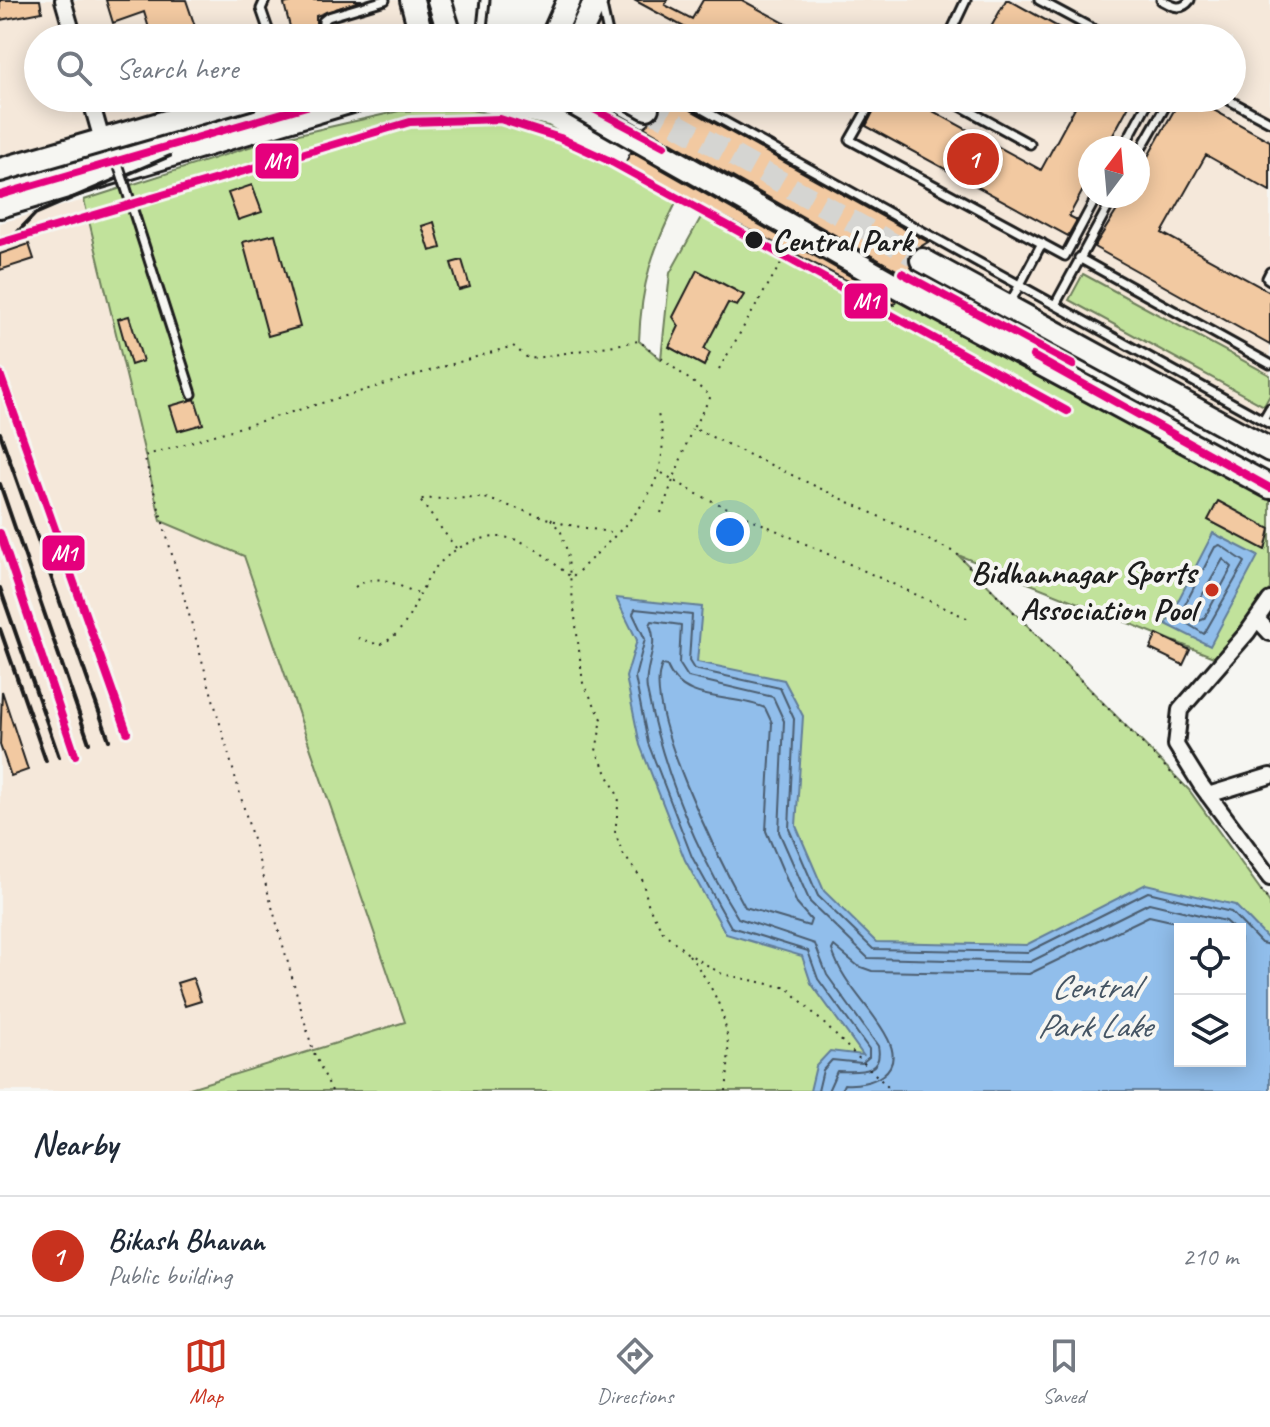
<!DOCTYPE html>
<style>
body{margin:0;font-family:Caveat,sans-serif;background:#f2f2f3;color:#1f2937}
.controls{position:absolute;right:24px;bottom:24px;display:grid;overflow:hidden;border-radius:0px;box-shadow:0 4px 20px #0003}
.controls button{width:72px;height:72px;display:grid;place-items:center;padding:0;border:0;border-bottom:2px solid #e0e1e3;background:#fff;color:#1f2937;font:40px sans-serif}
.compass{position:absolute;left:1078px;top:136px;width:72px;height:72px;border-radius:50%;background:#fff;box-shadow:0 4px 20px #0003;rotate:16deg}
.you{position:absolute;left:730px;top:532px;width:28px;height:28px;margin:-20px;border:6px solid #fff;border-radius:50%;background:#1a73e8;box-shadow:0 0 0 12px #1a73e833}
.badge{display:grid;place-items:center;width:52px;height:52px;border-radius:50%;background:#c8321e;color:#fff;font-size:26px;font-weight:700}
.pin{position:absolute;translate:-50% -50%;border:4px solid #fff;box-shadow:0 2px 8px #0006}
.list{margin:0;padding:0;list-style:none}
h2{display:flex;justify-content:space-between;align-items:center;height:104px;margin:0;padding:0 32px;font-size:34px}
h2 small{font-size:26px;font-weight:400;color:#747a83}
.list li{display:grid;grid-template-columns:52px 1fr auto;gap:24px;align-items:center;box-sizing:border-box;height:120px;padding:0 32px;border-top:2px solid #e0e1e3}
.list b{display:block;font-size:30px;white-space:nowrap}
.list p{margin:0;font-size:26px;white-space:nowrap;color:#747a83}
.list em{font-size:26px;font-style:normal;color:#747a83}
.icon{flex:none;width:44px;height:44px;fill:none;stroke:currentColor;stroke-width:2;stroke-linecap:round;stroke-linejoin:round}
.map{position:relative;flex:none;width:1270px;height:1091px;overflow:hidden}
.search{position:absolute;background:#fff;box-shadow:0 4px 20px #0003;left:24px;right:24px;top:24px;height:88px;display:flex;align-items:center;gap:20px;box-sizing:border-box;padding:0 28px;border-radius:44px;color:#747a83;font-size:30px}
.sheet{height:224px;background:#fff}
nav{display:flex;justify-content:space-around;align-items:center;box-sizing:border-box;height:112px;border-top:2px solid #e0e1e3;background:#fff;font-size:22px;color:#747a83}
nav a{display:grid;justify-items:center;gap:4px}
nav .on{color:#c8321e}
.map>svg:first-child{display:block}
.built{fill:#f5e8da;fill-rule:evenodd}
.green{fill:#c1e29b;stroke:#6e7f5c;stroke-width:2;fill-rule:evenodd}
.water{fill:#91beeb;stroke:#627d98;stroke-width:2;fill-rule:evenodd}
.lines{fill:none;stroke-linecap:round;stroke-linejoin:round}
.shore{stroke:#4b5d6f;stroke-width:2}
.building{fill:#f2c9a1;stroke:#1c1c1c;stroke-width:2}
.secondary-tunnel{stroke:#d5d5d2;stroke-width:22;stroke-dasharray:22 11;stroke-linecap:butt}
.lane-casing{stroke:#1c1c1c;stroke-width:13}
.street-casing{stroke:#1c1c1c;stroke-width:20}
.secondary-casing{stroke:#1c1c1c;stroke-width:28}
.path{stroke:#1c1c1c;stroke-width:2;stroke-dasharray:2 6;stroke-linecap:butt}
.lane{stroke:#f6f6f2;stroke-width:7}
.street{stroke:#f6f6f2;stroke-width:14}
.secondary{stroke:#f6f6f2;stroke-width:22}
.rail{stroke:#1c1c1c;stroke-width:4}
.lane-bridge-casing{stroke:#1c1c1c;stroke-width:13;stroke-linecap:butt}
.lane-bridge{stroke:#f6f6f2;stroke-width:7}
.metro-1-casing{stroke:#f6f6f2;stroke-width:14}
.metro-1{stroke:#e5007d;stroke-width:8}
.stop-dot{fill:#1c1c1c;stroke:#f6f6f2;stroke-width:3}
.poi-dot{fill:#c8321e;stroke:#f6f6f2;stroke-width:3}
.labels{text-anchor:middle;dominant-baseline:central;stroke-width:8;stroke-linejoin:round;paint-order:stroke}
.stop-label{font-size:32px;font-weight:bold;fill:#1c1c1c;stroke:#f6f6f2;text-anchor:start}
.poi-label{font-size:32px;font-weight:bold;fill:#1c1c1c;stroke:#f6f6f2;text-anchor:end}
.water-label{font-size:34px;font-style:italic;fill:#455564;stroke:#f6f6f2}
.line-badge{stroke:#f6f6f2;stroke-width:3}
.badge-label{font-size:22px;text-anchor:middle;font-weight:bold;fill:#fff}
</style>
<div class="map">
<svg width="1270" height="1091" viewBox="0 0 1270 1091">
<rect width="100%" height="100%" fill="#f6f6f2"/>
<filter id="ink" filterUnits="userSpaceOnUse"><feTurbulence type="fractalNoise" baseFrequency=".0125" numOctaves="2"/><feDisplacementMap in="SourceGraphic" scale="16" xChannelSelector="R" yChannelSelector="G"/><feConvolveMatrix kernelMatrix="1 2 1 2 8 2 1 2 1" color-interpolation-filters="sRGB"/></filter>
<g filter="url(#ink)">
<!-- built -->
<path class="built" d="M0 0H401L411 37 38 38V98H204L0 158Z
M602 0H1270V442L941 264 774 165 649 98H1232V38H584ZM1090 148H1138V196H1090Z
M84 200 161 521 244 556 405 1023 180 1091H0V223Z"/>
<!-- green -->
<path class="green" d="M467 109 548 126 678 199C652 250 641 284 639 341L661 359 670 273 705 210 886 309 893 296 1270 493V589L1216 658 958 555 1189 790 1270 903V1091H180L405 1022 244 556 161 521 84 200 268 141 399 111ZM1180 929H1240V1061H1180Z
M1083 274 1270 375V395L1264 406 1069 300Z"/>
<!-- water -->
<path class="water" d="M1213 533 1258 556 1210 646 1166 624Z
M616 598 702 607 697 662 784 680 803 716 796 826 824 891 876 942 1026 945 1146 884 1235 905 1270 941V1091H810L816 1066 830 1051 863 1055 811 983 802 956 726 934 685 860 640 745 626 677 637 640ZM1180 929H1240V1061H1180Z"/>
<g class="lines">
<!-- shore -->
<path class="shore" d="M1220 545 1245 562 1204 634 1178 618 1215 547Z
M1223 559 1232 567 1204 619 1199 621 1192 613Z
M662 665 667 666C683 705 733 693 765 708L772 723 766 831 797 904 811 920 809 926 745 907C722 865 641 707 662 665Z
M818 1091 823 1070 832 1060 862 1063 869 1057V1049L818 979 808 951 731 927 692 857 648 743 635 677 645 639 633 614 635 609 692 615 689 661 694 669 780 688 794 719 789 829 818 896 873 949 1028 952 1148 892 1231 912 1261 943 1270 945
M828 1091 837 1071C856 1071 884 1076 878 1046L827 975 815 944 738 918C695 849 663 770 647 690 643 667 660 648 650 625L652 621 681 625 679 663 688 677 773 697 784 721 779 832 810 902 868 958 1030 962 1149 903 1225 921 1234 929
M841 1091 844 1084C871 1086 905 1073 888 1039 872 1007 843 985 832 950L834 946 858 966 872 971 1029 974 1149 916 1207 929"/>
</g>
<!-- building -->
<path class="building" d="M0 0H40L42 12 0 20Z
M106 0H186L199 38H152L144 12 113 23Z
M299 0H362L316 16V38H293L284 4Z
M634 0H668L665 5 692 19 703 0H742L812 38H737L724 31 720 38H704Z
M1006 0H1009L1078 38H985Z
M659 98H667L687 108 928 242 909 254 913 270 909 277 644 127 660 114Z
M880 98H909L1041 170 1080 98H1133L1106 148H1090V177L1069 216 1077 220 1068 236 866 126Z
M1181 98H1192L1270 141V191L1206 155 1162 233 1270 292V345L1094 247 1126 196H1138V174Z
M631 152 896 302 894 305 624 165Z
M252 185 262 212 238 220 228 193Z
M434 222 441 248 430 251 422 226Z
M275 234 300 327 268 336 243 242Z
M29 244 34 259 0 270V254Z
M462 260 470 287 459 290 451 263Z
M697 270 744 295 737 306 728 303 704 349 710 353 704 366 669 347 679 326 673 317Z
M129 316 143 361 131 365 118 319Z
M195 399 203 424 178 431 170 406Z
M1218 501 1270 529 1265 550 1208 520Z
M1157 634 1190 650 1183 665 1150 649Z
M2 691 28 770 11 776 0 745Z
M193 978 201 1001 185 1006 177 983Z"/>
<g class="lines">
<!-- secondary-tunnel -->
<path class="secondary-tunnel" d="M647 108 922 260"/>
<!-- lane casing -->
<g class="lane-casing">
<path id="lane" d="M265 0 261 9 271 38
M1039 0 1110 38
M1161 0C1172 6 1181 12 1190 0
M602 6 609 38
M323 38V21L328 17 385 0
M481 38 485 0
M675 38 683 37
M948 38 966 0
M682 98 1270 424
M762 98 806 102 814 98
M874 98 850 140 1065 256 1097 196
M946 98 1030 144
M1225 98 1270 122
M1123 148 1150 98
M1138 154 1170 98
M124 182 192 394
M1079 258 1270 364
M1270 272 1267 278 1270 280
M1056 303 1114 196
M1009 305 1042 243
M1263 420 1270 408"/>
</g>
<!-- street casing -->
<g class="street-casing">
<path id="street" d="M63 0 74 38
M90 98 102 140
M1270 600 1247 633 1180 710 1176 745 1201 785 1270 878
M1257 619 1270 633
M1208 795 1270 776"/>
</g>
<!-- secondary casing -->
<g class="secondary-casing">
<path id="secondary" d="M412 0 422 38
M439 0 451 38
M552 38 569 0
M578 38 596 0
M564 98 889 282 1270 487
M629 98 647 108
M0 170 249 98
M0 206 362 98
M922 260 1270 450"/>
</g>
<!-- path -->
<path class="path" d="M719 369 791 246
M662 473 695 493 969 619
M661 513 692 429
M551 519 561 532 567 551 583 683 602 719 596 751 619 798 615 833 623 854 642 879 649 907 663 932 687 953 722 974 788 988 892 1091
M456 548 419 499 485 498 564 524 614 533
M355 587C381 570 393 586 419 593
M358 638 379 645C407 633 412 608 426 582 440 554 476 532 509 538 533 542 554 564 572 578 621 527 681 489 657 411
M1261 890 1270 903
M689 955C725 1002 733 1033 726 1091
M332 1091 313 1051 144 456 513 346 529 359 639 341 711 396 693 428 956 553 1183 785"/>
<!-- lane -->
<use href="#lane" class="lane"/>
<!-- street -->
<use href="#street" class="street"/>
<!-- secondary -->
<use href="#secondary" class="secondary"/>
<!-- rail -->
<path class="rail" d="M10 240 35 214 170 156
M0 243 410 122 500 119 560 138 610 161 1067 411
M0 374 127 732
M0 433 109 740
M0 484 89 743
M0 533 75 755
M0 588 59 757
M0 629 46 761"/>
<!-- lane-bridge casing -->
<g class="lane-bridge-casing">
<path id="lane-bridge" d="M116 158 124 182"/>
</g>
<!-- lane-bridge -->
<use href="#lane-bridge" class="lane-bridge"/>
<!-- metro-1 casing -->
<g class="metro-1-casing">
<path id="metro-1" d="M573 98 664 146
M0 195 334 98
M0 243 410 122 500 119 560 138 610 161 1067 411
M902 273 1073 365
M1033 356 1270 488
M0 374 127 732
M0 533 75 755"/>
</g>
<!-- metro-1 -->
<use href="#metro-1" class="metro-1"/>
</g>
</g>
<!-- markers -->
<circle class="stop-dot" cx="754" cy="240" r="10"/>
<circle class="poi-dot" cx="1212" cy="590" r="8"/>
<g class="labels">
<!-- stop labels -->
<g class="stop-label">
<text x="772" y="240">Central Park</text>
</g>
<!-- poi labels -->
<g class="poi-label">
<text x="1196" y="572">Bidhannagar Sports<tspan x="1196" dy="37">Association Pool</tspan></text>
</g>
<!-- water labels -->
<g class="water-label">
<text x="1094" y="986">Central<tspan x="1094" dy="39">Park Lake</tspan></text>
</g>
</g>
<g class="line-badge">
<rect x="254" y="142" width="46" height="38" rx="8" fill="#e5007d"/>
<rect x="843" y="282" width="46" height="38" rx="8" fill="#e5007d"/>
<rect x="41" y="534" width="45" height="38" rx="8" fill="#e5007d"/>
</g>
<g class="badge-label">
<text x="277" y="169">M1</text>
<text x="866" y="309">M1</text>
<text x="64" y="561">M1</text>
</g>
</svg>
<div class="controls">
<button><svg class="icon" aria-label="locate" viewBox="0 0 24 24"><circle cx="12" cy="12" r="6"/><path d="M12 2v4M12 18v4M2 12h4M18 12h4"/></svg></button>
<button><svg class="icon" aria-label="layers" viewBox="0 0 24 24"><path d="M12 4l9 5-9 5-9-5zM3 14l9 5 9-5"/></svg></button>
</div>
<svg class="compass" viewBox="-18 -18 36 36"><path d="M0-13l5 13h-10z" fill="#e53935"/><path d="M0 13l5-13h-10z" fill="#747a83"/></svg>
<div class="you"></div>
<div class="pin badge" style="left:973px;top:159px">1</div>
<div class="search"><svg class="icon" aria-label="search" viewBox="0 0 24 24"><circle cx="10" cy="10" r="6"/><path d="M15 15l6 6"/></svg>Search here</div>
</div>
<section class="sheet">
<h2>Nearby<small></small></h2>
<ul class="list">
<li><span class="badge">1</span><div><b>Bikash Bhavan</b><p>Public building</p></div><em>210 m</em></li>
</ul>
</section>
<nav>
<a class="on"><svg class="icon" aria-label="map" viewBox="0 0 24 24"><path d="M3 6l6-2 6 2 6-2v14l-6 2-6-2-6 2zM9 4v14M15 6v14"/></svg>Map</a>
<a><svg class="icon" aria-label="directions" viewBox="0 0 24 24"><path d="M12 3l9 9-9 9-9-9zM9 14v-3h6M13 9l2 2-2 2"/></svg>Directions</a>
<a><svg class="icon" aria-label="saved" viewBox="0 0 24 24"><path d="M7 4h10v16l-5-4-5 4z"/></svg>Saved</a>
</nav>
